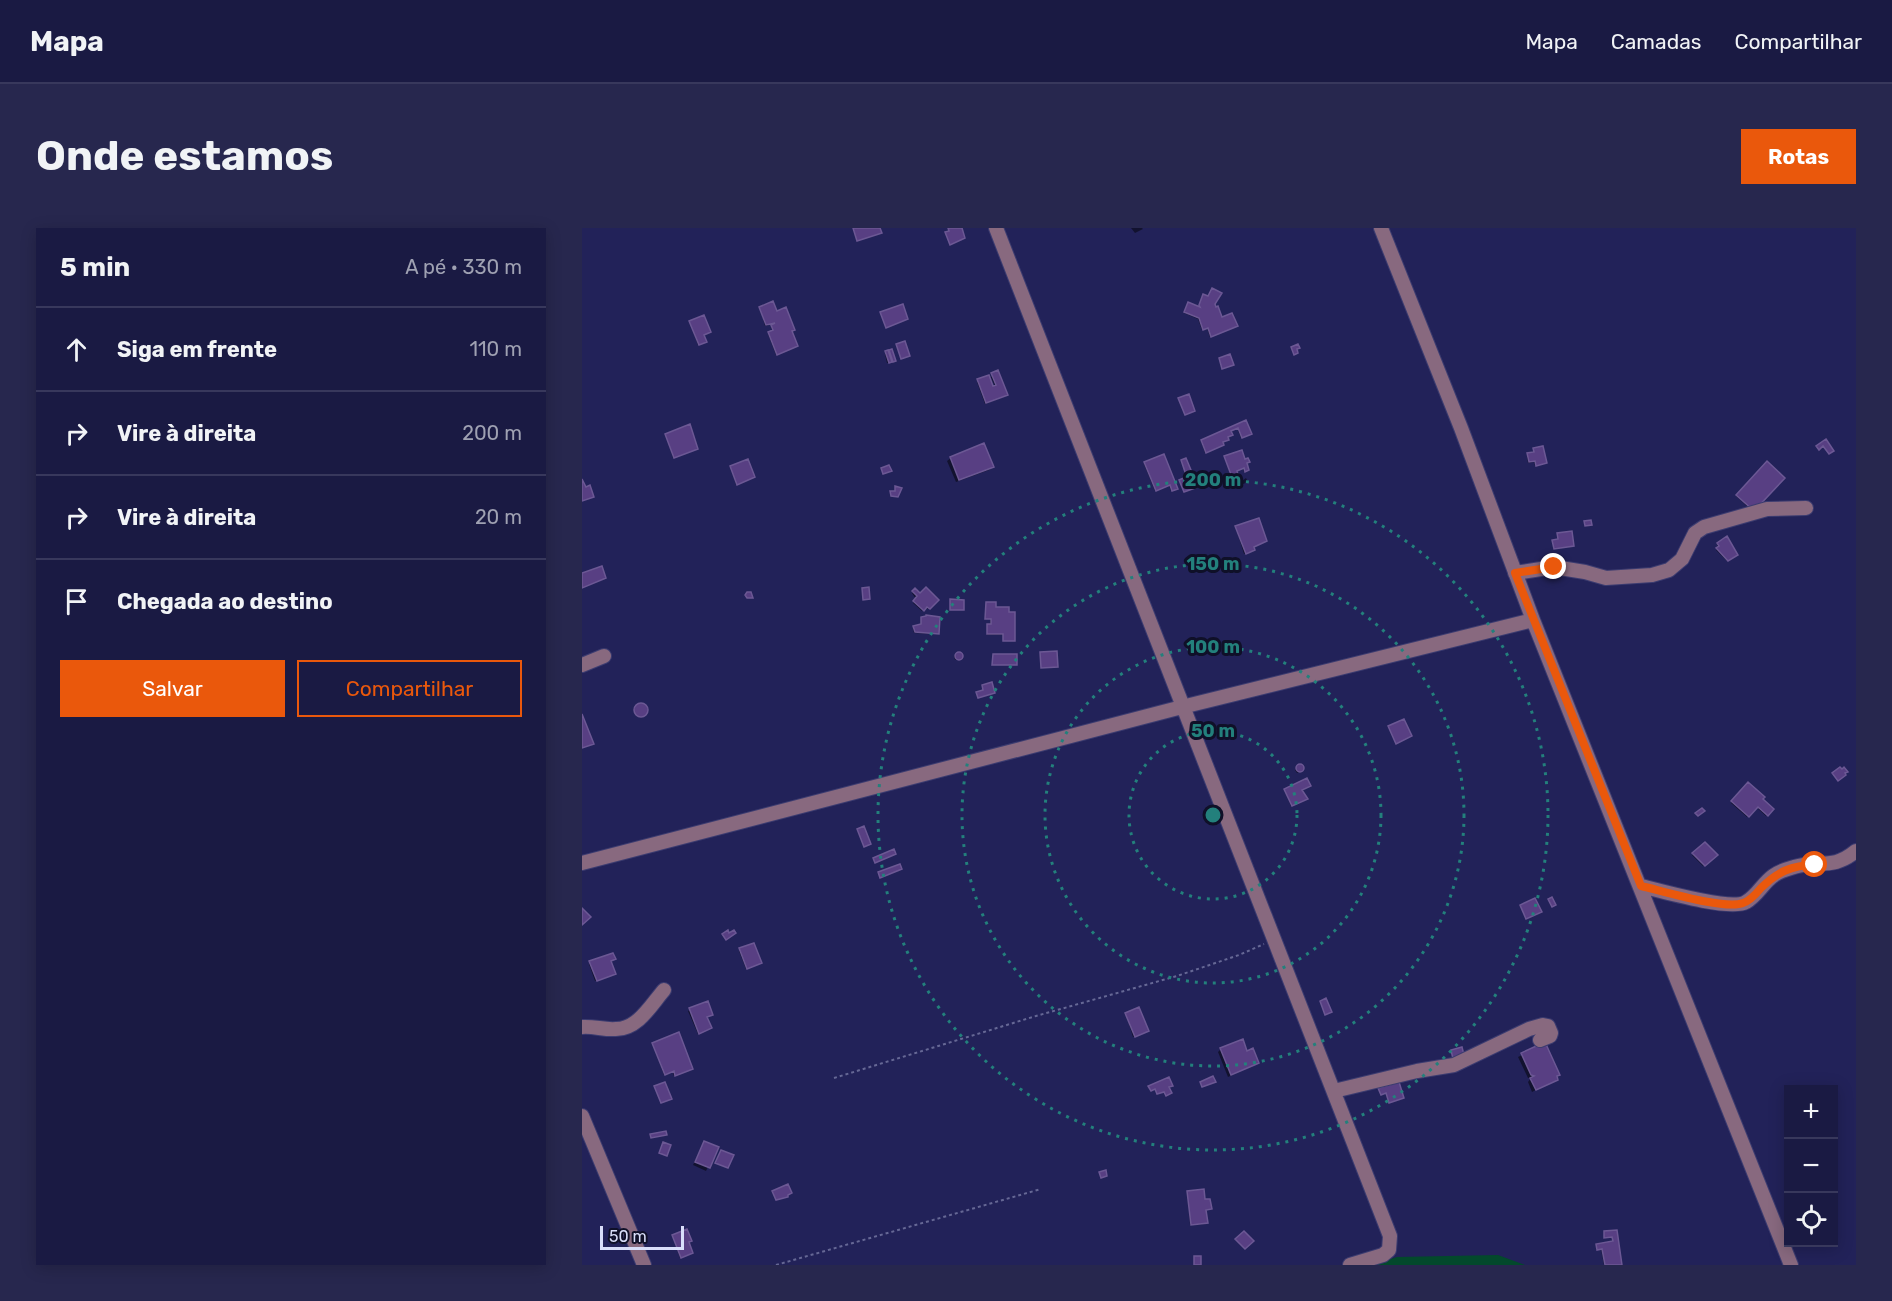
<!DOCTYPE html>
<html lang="pt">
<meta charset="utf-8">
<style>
body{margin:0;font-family:Rubik,sans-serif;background:#27274e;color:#f1f3f6}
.controls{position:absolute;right:18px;bottom:18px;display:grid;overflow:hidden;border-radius:0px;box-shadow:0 3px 15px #0003}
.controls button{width:54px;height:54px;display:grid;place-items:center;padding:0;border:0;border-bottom:2px solid #38385c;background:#1a1a43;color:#f1f3f6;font:30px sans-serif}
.scale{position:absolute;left:18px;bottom:15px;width:84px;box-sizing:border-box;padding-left:6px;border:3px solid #d9defa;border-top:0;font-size:16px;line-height:21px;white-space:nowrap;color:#d9defa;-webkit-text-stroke:4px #0f1028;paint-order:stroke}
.stop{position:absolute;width:18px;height:18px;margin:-14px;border:4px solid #ea580c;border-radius:50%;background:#fff}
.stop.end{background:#ea580c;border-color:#fff;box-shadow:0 2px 6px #0008}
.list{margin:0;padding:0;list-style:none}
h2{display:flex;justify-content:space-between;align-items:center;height:78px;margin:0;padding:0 24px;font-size:26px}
h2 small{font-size:20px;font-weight:400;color:#9fa1b2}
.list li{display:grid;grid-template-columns:39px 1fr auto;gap:18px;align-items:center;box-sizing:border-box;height:84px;padding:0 24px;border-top:2px solid #38385c}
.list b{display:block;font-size:22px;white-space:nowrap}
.list em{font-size:20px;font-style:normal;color:#9fa1b2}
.actions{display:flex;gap:12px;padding:18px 24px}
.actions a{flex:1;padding:14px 0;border:2px solid #ea580c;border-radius:0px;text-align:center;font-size:21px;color:#ea580c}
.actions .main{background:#ea580c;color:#fff}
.icon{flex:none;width:33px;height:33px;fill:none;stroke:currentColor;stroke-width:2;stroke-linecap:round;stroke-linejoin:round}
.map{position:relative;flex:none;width:1274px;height:1037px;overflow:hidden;border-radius:0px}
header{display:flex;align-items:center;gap:36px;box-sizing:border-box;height:84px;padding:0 30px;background:#1a1a43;border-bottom:2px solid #38385c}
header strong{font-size:28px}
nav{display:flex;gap:33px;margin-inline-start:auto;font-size:21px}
.intro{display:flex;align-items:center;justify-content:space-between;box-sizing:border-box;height:144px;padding:0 36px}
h1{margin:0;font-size:42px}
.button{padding:15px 27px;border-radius:0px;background:#ea580c;color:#fff;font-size:21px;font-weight:700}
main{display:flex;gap:36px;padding:0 36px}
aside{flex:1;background:#1a1a43;border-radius:0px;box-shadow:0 3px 15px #0003}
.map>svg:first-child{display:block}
.green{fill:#03492c}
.shadow{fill:#0007;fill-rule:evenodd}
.building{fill:#583f83;stroke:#6c5894;stroke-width:1.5}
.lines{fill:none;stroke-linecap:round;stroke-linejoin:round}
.minor-casing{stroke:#3c3c70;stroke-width:16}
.path{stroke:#666895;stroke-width:2;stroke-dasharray:3 3;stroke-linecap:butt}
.minor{stroke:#88697f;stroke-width:14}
.route{stroke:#ea580c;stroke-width:8}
.ring{fill:none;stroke:#23807c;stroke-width:3;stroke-dasharray:3 6}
.centre{fill:#23807c;stroke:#0f1028;stroke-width:3}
.ring-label{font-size:18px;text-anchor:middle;font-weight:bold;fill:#23807c;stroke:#0f1028;stroke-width:6;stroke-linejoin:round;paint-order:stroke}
</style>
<header>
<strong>Mapa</strong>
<nav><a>Mapa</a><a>Camadas</a><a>Compartilhar</a></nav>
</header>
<div class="intro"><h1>Onde estamos</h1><a class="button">Rotas</a></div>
<main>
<aside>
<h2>5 min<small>A pé · 330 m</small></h2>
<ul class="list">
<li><svg class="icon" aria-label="ahead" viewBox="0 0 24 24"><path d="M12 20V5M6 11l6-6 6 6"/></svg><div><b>Siga em frente</b></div><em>110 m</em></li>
<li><svg class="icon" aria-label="right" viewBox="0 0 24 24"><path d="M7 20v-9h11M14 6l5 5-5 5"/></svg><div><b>Vire à direita</b></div><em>200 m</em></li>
<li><svg class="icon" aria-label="right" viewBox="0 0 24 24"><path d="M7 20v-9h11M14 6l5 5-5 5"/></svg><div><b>Vire à direita</b></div><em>20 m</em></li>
<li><svg class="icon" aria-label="arrive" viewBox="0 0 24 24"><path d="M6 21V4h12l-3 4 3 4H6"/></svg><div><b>Chegada ao destino</b></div></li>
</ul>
<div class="actions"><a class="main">Salvar</a><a>Compartilhar</a></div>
</aside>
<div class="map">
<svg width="1274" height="1037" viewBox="0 0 1274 1037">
<rect width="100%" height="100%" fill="#222259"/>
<!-- green -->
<path class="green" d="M916 1027 943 1037H788L815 1029Z"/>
<!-- shadow -->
<path class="shadow" d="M549 0H560L561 1 553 5Z
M620 69 631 76 639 91 653 99 628 109 625 100 620 102 616 91 602 85 606 77 616 80ZM618 76 623 88 614 84Z
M178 80 208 104 213 119 194 127 186 106 191 104 189 99 194 95 183 98Z
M108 94 120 107 122 115 116 117Z
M309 123 311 133 305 135 303 126Z
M415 144 424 168 403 176 395 154 410 160 413 158 409 149Z
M663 194 667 207 659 210 655 200 648 203 644 209 645 212 640 215 639 218 623 225 619 213Z
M84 207 114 221 91 230Z
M952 221 963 235 962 236 953 238 952 234 946 235 945 228 951 225Z
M581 228 593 262 589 263 587 257 573 263 562 236Z
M369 230 410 239 407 242 374 254 365 233Z
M643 230 665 235V243L662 244 661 240 653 243 654 251 650 252Z
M1186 235 1170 283 1154 268Z
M149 239 170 250 154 257Z
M664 250 666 254 661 256 660 253Z
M654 300 670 319V323L662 326Z
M1144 310 1154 326 1145 333 1134 322 1137 320 1135 317Z
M333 362 338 367 355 372 346 381 343 379 340 383 331 375 334 371 330 365Z
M404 376 413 380 431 412 430 413H421V407H405V398L408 397V391H403Z
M340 390 356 405 355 406 332 405 331 400 338 398Z
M379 426V430L373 432 372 428Z
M52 483a6 6 0 1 1 12 0a6 6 0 1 1-12 0Z
M720 537 722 541 715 545 713 542Z
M1166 556 1190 581 1184 588 1174 579 1165 589 1149 575Z
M703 562H719L723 572 709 578Z
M1123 616 1134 627 1121 638 1110 627Z
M171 717 178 735 164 741 157 723Z
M31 727 28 734 31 746 13 753 7 736Z
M125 775 124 789 127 800 116 806 106 783Z
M544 786 564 803 551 809Z
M71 816 108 842 92 848 90 843 82 847Z
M962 816 975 851 950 864 946 854 949 850H946L936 829Z
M639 821 665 825 675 835 646 849 636 824Z
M122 915 135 920 124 943 111 937Z
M606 965 622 973 628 981 623 982V996L608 997Z
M1034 1004 1038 1037H1022L1019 1021 1014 1022V1018L1030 1015V1009L1022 1010V1006Z
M91 1009 105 1015 108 1026 98 1030Z"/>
<!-- building -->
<path class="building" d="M271 0H298L300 5 275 13Z
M366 0H380L383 10 368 17 363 4 367 3Z
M630 60 640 65 633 76 634 79 636 78 640 89 650 85 656 98 629 109 626 100 621 102 617 90 602 84 606 74 618 79 617 77 621 66 626 68Z
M191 73 195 83 204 79 213 102 210 103 216 118 195 127 186 104 191 102 189 97 193 95 184 97 177 79Z
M321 76 326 91 304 100 298 84Z
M122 87 129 104 122 107 125 114 117 117 107 93Z
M323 113 328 128 319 131 314 116Z
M716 116 718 120 715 121 716 125 712 127 709 119Z
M310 121 314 133 311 134 307 122Z
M306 122 310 134 307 135 303 123Z
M648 126 652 137 640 141 637 130Z
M416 142 426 167 404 175 395 151 407 147 411 158 414 157 409 145Z
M607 166 613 183 603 187 596 170Z
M664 192 670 206 660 210 656 200 649 203 651 207 646 209 647 212 641 214 642 217 624 225 619 212Z
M108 196 116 221 92 230 83 206Z
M1244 211 1252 223 1247 226 1241 218 1237 222 1234 218Z
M402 215 412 239 377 252 368 229Z
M961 218 965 235 954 238 953 233 947 234 945 225 952 224 951 220Z
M660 222 663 231 666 230 668 234 665 235 667 242 663 244 662 240 655 243 657 250 651 252 642 228Z
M582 226 596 261 590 263 588 257 574 263 562 234Z
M604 230 609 242 603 244 599 232Z
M166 231 173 249 155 257 148 238Z
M1185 233 1203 250 1172 283 1154 267Z
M307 237 310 243 301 246 299 240Z
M611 246 616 259 602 264 597 252Z
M0 251 4 259 8 257 12 269 0 273Z
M313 258 320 260 316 269 309 268 308 263H313Z
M677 290 685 313 672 319 673 322 664 326 653 298Z
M1009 292 1010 297 1003 298 1002 293Z
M990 303 992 318 972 321 970 312 976 311 975 305Z
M1145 308 1156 327 1146 333 1134 320 1137 318 1135 315Z
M20 338 24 350 0 360V345Z
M287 359 288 371 281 372 280 360Z
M344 359 357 372 348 381 345 379 342 383 331 373 335 368 330 363 333 360 338 365Z
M165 364H169L171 370H165L163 367Z
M368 371 382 372V382H368Z
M404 374H414V379H427V384H433V413H421V406H405V396H409V391H403Z
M344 387 358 389 357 406 333 404 331 398 339 396V389L344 388Z
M475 423 476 439 459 440 458 424Z
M373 428a4 4 0 1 1 8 0a4 4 0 1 1-8 0Z
M411 426H435V437H410Z
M410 454 413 465 396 470 394 464 401 462 400 457Z
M52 482a7 7 0 1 1 14 0a7 7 0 1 1-14 0Z
M0 486 12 516 0 520Z
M822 491 830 508 814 516 806 498Z
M714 540a4 4 0 1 1 8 0a4 4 0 1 1-8 0Z
M1258 539 1260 541 1262 539 1266 544 1263 545 1264 547 1256 553 1250 545Z
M725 550 729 558 720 562 726 571 710 578 702 561Z
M1166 554 1183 569 1181 571 1192 581 1186 588 1176 579 1167 589 1149 573Z
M1120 580 1123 583 1116 588 1113 585Z
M282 598 289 616 282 619 275 601Z
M1123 614 1136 627 1123 638 1110 625Z
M312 621 314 626 293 635 291 630Z
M318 636 320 641 298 650 296 644Z
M970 669 974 677 970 679 966 671Z
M953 670 960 684 944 691 938 677Z
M0 680 9 689 0 697Z
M146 702 147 705 152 702 154 705 144 712 140 706Z
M172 715 180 735 165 741 157 720Z
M31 725 34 731 29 733 34 746 15 753 7 733Z
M744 770 750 784 743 787 738 773Z
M126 773 131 787 125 789 130 800 117 806 107 780Z
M557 779 567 803 553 809 543 785Z
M97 804 111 841 93 848 92 843 83 847 70 815Z
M661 811 665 823 671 820 677 835 649 847 638 820Z
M963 814 978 847 975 848 976 852 954 862 948 850 952 848 949 847 939 825Z
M880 819 882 827 871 831 869 822Z
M631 848 634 854 620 859 618 854Z
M587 849 591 858 587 859 590 865 584 868 582 864 575 866 573 861 569 863 566 858Z
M83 854 90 871 79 875 72 858Z
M817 854 822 870 807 875 804 865 799 867 796 860Z
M84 903 85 907 69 910 68 906Z
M122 913 137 919 128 940 113 934Z
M81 914 89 917 85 928 77 925Z
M139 922 152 927 146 940 133 935Z
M524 942 525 948 519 950 517 944Z
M206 956 210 965 206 967V969L194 972 190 963Z
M622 961 623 971H628L630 981 624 982 626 995 609 997 605 963Z
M105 1001 110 1013 107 1014 111 1025 99 1030 90 1007Z
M1035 1002 1040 1037H1023L1020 1021 1015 1022 1014 1016 1031 1013 1030 1009 1022 1010V1003Z
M662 1003 672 1013 663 1021 653 1011Z
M612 1028H619V1037H612Z"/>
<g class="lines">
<!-- minor casing -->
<g class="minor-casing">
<path id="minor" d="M414 0 808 1008 807 1022 801 1027 768 1037
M799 0 879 200 951 392 1209 1037
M933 345 972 339 1003 344 1024 350 1070 347 1087 342 1100 331 1113 305 1122 299 1185 281 1224 280
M0 437 22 428
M0 635 600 479 951 392
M1059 658C1079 663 1149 683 1164 674 1175 668 1181 655 1191 648 1197 643 1205 641 1212 639 1237 631 1250 643 1274 623
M0 799C12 798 22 802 34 801 56 801 69 777 82 762
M752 863 835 843 872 837 947 801 961 797 966 798 969 805 968 808 958 812
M0 888 62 1037"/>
</g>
<!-- path -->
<path class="path" d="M252 850 454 788 595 748 657 727 682 716
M194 1037 459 961"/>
<!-- minor -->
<use href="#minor" class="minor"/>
</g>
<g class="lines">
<!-- route -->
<path class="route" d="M972 339 933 345 1059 658C1081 663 1143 682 1161 675 1168 673 1174 666 1179 660 1195 644 1210 637 1233 637"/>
</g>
<!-- distance rings -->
<g class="ring">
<circle cx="631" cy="587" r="84"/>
<circle cx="631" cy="587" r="168"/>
<circle cx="631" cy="587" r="251"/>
<circle cx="631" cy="587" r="335"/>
</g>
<circle cx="631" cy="587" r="9" class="centre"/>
<g class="ring-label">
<text x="631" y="258">200 m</text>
<text x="631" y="342">150 m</text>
<text x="631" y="425">100 m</text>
<text x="631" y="509">50 m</text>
</g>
</svg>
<div class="controls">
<button>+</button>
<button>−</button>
<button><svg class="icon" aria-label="locate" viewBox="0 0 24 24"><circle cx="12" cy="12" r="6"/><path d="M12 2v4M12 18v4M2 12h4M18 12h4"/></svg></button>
</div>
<div class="scale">50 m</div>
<div class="stop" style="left:1233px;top:637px"></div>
<div class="stop end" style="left:972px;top:339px"></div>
</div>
</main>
